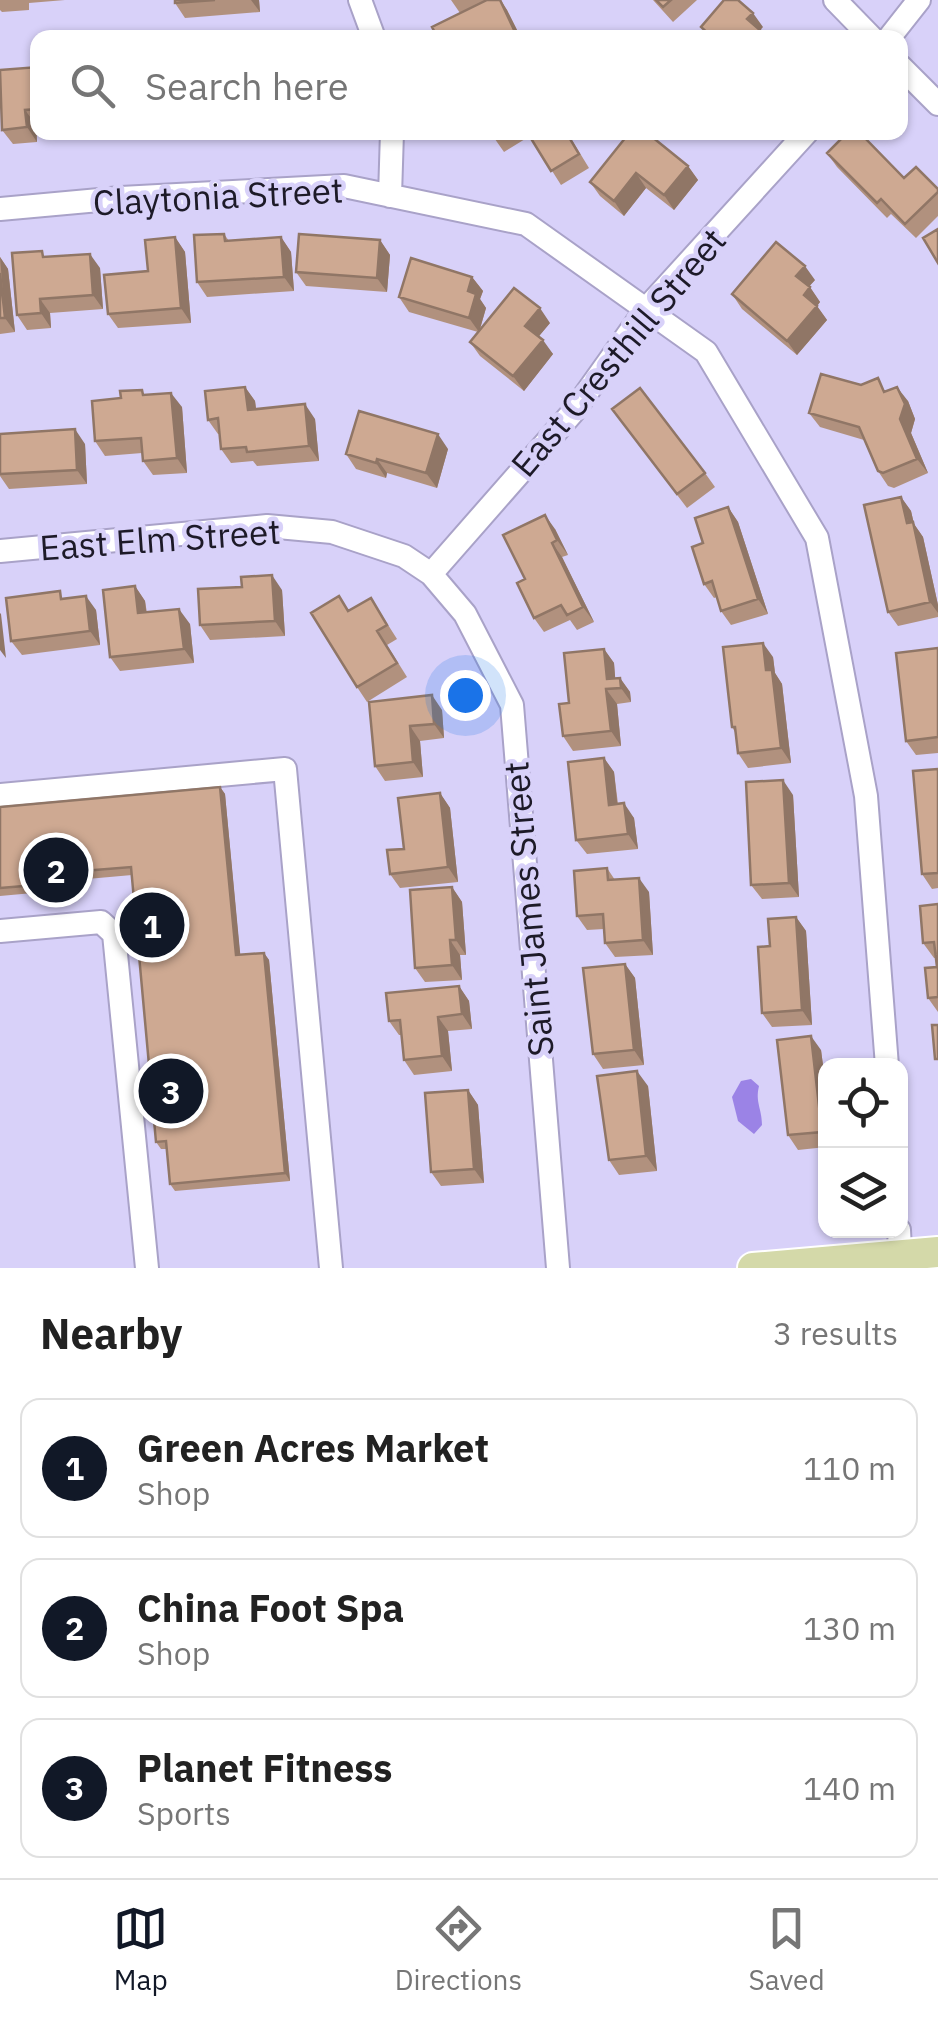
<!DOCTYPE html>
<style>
body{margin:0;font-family:"IBM Plex Sans",sans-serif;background:#f6f6f6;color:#222}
.controls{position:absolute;right:30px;bottom:30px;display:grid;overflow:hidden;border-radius:20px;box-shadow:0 2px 8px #0004}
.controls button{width:90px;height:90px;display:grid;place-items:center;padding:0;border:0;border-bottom:2px solid #e0e0e0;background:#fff;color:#222;font:50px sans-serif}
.you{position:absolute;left:465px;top:695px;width:35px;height:35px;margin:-25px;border:8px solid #fff;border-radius:50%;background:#1a73e8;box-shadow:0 0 0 15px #1a73e833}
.badge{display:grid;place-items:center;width:65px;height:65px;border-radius:50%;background:#111827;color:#fff;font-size:32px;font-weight:700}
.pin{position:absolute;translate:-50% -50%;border:5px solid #fff;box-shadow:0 2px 10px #0006}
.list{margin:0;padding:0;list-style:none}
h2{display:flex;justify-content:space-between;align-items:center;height:130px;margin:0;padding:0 40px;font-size:42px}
h2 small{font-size:32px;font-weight:400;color:#767676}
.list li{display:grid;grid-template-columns:65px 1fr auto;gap:30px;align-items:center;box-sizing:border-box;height:140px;margin:0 20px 20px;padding:0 20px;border:2px solid #e0e0e0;border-radius:20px}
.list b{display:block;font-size:38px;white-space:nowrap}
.list p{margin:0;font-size:32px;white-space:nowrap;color:#767676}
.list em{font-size:32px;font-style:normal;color:#767676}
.icon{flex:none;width:55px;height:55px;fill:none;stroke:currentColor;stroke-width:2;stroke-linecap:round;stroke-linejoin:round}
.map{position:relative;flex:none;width:938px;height:1268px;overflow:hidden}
.search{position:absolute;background:#fff;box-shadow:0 2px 8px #0004;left:30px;right:30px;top:30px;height:110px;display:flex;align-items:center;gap:25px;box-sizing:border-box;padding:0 35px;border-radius:20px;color:#767676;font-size:38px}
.sheet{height:610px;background:#fff}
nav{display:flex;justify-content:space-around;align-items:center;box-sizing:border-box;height:140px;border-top:2px solid #e0e0e0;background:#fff;font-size:28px;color:#767676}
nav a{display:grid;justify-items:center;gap:5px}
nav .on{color:#111827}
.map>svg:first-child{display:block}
.water{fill:#9b83e6}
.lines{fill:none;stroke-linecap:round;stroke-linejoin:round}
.minor-casing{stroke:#a9a2c8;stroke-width:26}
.major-casing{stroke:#fff;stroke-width:34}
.minor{stroke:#fff;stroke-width:22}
.major{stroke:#d4d9a9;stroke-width:30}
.wall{fill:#b1917e}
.shaded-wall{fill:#907666}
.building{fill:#cea992;stroke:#907666;stroke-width:2.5}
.labels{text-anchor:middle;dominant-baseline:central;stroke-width:9;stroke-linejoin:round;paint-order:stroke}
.street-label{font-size:35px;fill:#1d1a28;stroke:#d8d1f9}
</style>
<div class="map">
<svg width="938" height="1268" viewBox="0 0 938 1268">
<rect width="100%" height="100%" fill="#d8d1f9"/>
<!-- water -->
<path class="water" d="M751 1079 759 1086C755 1102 762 1109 762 1125L754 1134 738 1121 732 1097 741 1081Z"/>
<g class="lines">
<!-- minor casing -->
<g class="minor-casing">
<path id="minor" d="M360 0 374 38
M835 0 872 38
M889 38 919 0
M900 66 938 104
M390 196 392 132
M0 209 121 198 344 186 526 224 706 352 817 538 866 796 887 1066
M0 551 267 526 332 532 404 556 431 574 465 614 512 705 558 1268
M431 574 573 412 647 308 807 132
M0 795 285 769 331 1268
M0 931 101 922 114 934 147 1268
M899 1230 901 1268"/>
</g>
<!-- major casing -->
<g class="major-casing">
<path id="major" d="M753 1268 938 1252"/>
</g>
<!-- minor -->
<use href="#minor" class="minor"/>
<!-- major -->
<use href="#major" class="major"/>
</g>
<!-- wall -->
<path class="wall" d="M0 0H65L29 3V10L2 12 0 10Z
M175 0H259L260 12 185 18 175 3Z
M451 0H501L507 10 521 38H438L460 13Z
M653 0H697L673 22Z
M38 67V125H36L37 142 13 144 2 130Z
M490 132H567L589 168 561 185 530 136 504 152Z
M827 153 938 189V216L916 238 891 214 887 218 837 167Z
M688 166 698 180 674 210 646 188 624 216 600 196 590 182Z
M224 234 229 241 281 237 291 252 294 291 207 297 197 282Z
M175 237 185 252 191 323 118 328 108 314 148 271Z
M380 240 390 255 387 292 306 286 296 272Z
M0 257 8 269 15 332 0 334Z
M46 257 100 268 103 309 50 313 51 328 27 330 17 315Z
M472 277 483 291 480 299 486 308 480 329 550 323 538 337 553 354 524 391 480 356 470 342 478 332 409 312 399 297Z
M815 280 809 286 820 302 817 306 827 320 797 355 742 309 732 294Z
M861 385 887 391 908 401 915 419 911 433 928 473 894 488 888 486 878 471 864 440 820 427 809 413Z
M245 387 255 401 256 409 315 419 319 461 257 466 253 461 231 463 221 449 220 434H218L208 420Z
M146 395 182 407 187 473 153 475 143 461 142 453 105 456 95 441Z
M612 409 705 473 715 487 687 508Z
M0 434 85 444 87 484 9 489 0 476Z
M448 449 437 488 387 473 386 478 356 469 346 454Z
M901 497 911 511 914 524 923 537 938 605V617L898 626 888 612Z
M728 507 738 522 768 614 731 625 721 611 717 597 714 598 704 584 703 543Z
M555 529 568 555 562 557 594 622 577 630 570 620 544 632 534 618 525 579Z
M135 586 145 601 147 613 190 624 194 663 120 671 110 657Z
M242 587 282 590 285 636 210 640 200 625Z
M65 598 96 610 100 645 22 655 11 641Z
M371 598 397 639 387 645 407 677 367 702 357 687 349 611Z
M938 648V753L916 755 906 741Z
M604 649 614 663 615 678H620L630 692 631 702 617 704 621 746 573 751 563 736 569 703Z
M773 657 775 673 782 684 791 763 748 768 738 753 735 732 732 727Z
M369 702 442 710 444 738 420 741 423 777 385 781 375 766Z
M604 758 614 772 618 804 634 818 638 849 587 854 576 840Z
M938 769V888L932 889 922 874Z
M220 787 225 794 240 955 264 953 269 960 290 1181 175 1191 170 1184 167 1149H161L156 1142 132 875 76 880 77 889 0 896V807Z
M440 793 450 808 458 882 400 888 390 874 404 849Z
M793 795 799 897 762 899 751 885Z
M607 868 615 880 649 892 653 955 615 957 605 943 604 929 587 930 577 916Z
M452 887 462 902 466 955H460L462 980 425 982 415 968Z
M938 904V1012L928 998 937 967 936 958H934L923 943Z
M796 917 806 931 812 1025 772 1027 762 1013 770 946Z
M625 964 635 978 644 1065 603 1069 593 1054Z
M459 986 469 1001 472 1029 448 1031 452 1071 414 1075 404 1060 401 1035H399L389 1021Z
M821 1050 826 1088V1147L798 1150 788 1135Z
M648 1086 657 1171 619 1175 609 1160Z
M468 1090 478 1105 484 1183 441 1186 431 1172Z"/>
<!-- shaded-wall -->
<path class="shaded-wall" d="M251 0H259L260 12Z
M500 0 507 10 521 38H519L515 32Z
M753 13 763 27 757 34 747 19Z
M25 110 36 125 37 142 27 127Z
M688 166 698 180 674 210 664 195Z
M636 173 646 188 624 216 614 201Z
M175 237 185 252 191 323 181 308Z
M281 237 291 252 294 291 284 277Z
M380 240 390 255 387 292 377 278Z
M90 254 100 268 103 309 93 295Z
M0 257 8 269 15 332 5 318Z
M805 266 815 280 806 290 796 276Z
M472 277 483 291 480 299 486 308 479 332 469 318 468 291Z
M810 287 820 302 817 306 827 320 797 355 787 341 804 295Z
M40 299 50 313 51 328 41 313Z
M540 308 550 323 535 341 525 326Z
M543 340 553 354 524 391 513 376Z
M245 387 255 401 258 424 248 410Z
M897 387 908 401 915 419 911 433 928 473 917 459 900 419Z
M171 393 182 407 187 473 177 458Z
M305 404 315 419 319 461 309 446Z
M75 429 85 444 87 484 77 470Z
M438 434 448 449 437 488 426 473Z
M377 459 387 473 386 478 376 463Z
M901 497 911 511 914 524 923 537 938 605V613L930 602Z
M728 507 738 522 768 614 758 599Z
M545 515 555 529 568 555 557 540Z
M552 543 562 557 594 622 583 607Z
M272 575 282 590 285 636 275 621Z
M135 586 145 601 148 628 138 613Z
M86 596 96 610 100 645 90 631Z
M179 609 190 624 194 663 184 649Z
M0 613 1 614 6 658 0 650Z
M763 643 773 657 775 673 782 684 791 763 781 748 766 670Z
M604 649 614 663 616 688 607 679Z
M620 678 630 692 631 702 621 688Z
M606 689 617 704 621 746 611 731Z
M432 695 442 710 444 738 434 724Z
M410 726 420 741 423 777 413 762Z
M604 758 614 772 619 820 609 805Z
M783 780 793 795 799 897 789 883Z
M220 787 225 794 241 962 236 955Z
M440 793 450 808 458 882 448 867Z
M624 803 634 818 638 849 628 834Z
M71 872 76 880 77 889 72 882Z
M639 878 649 892 653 955 643 940Z
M452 887 462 902 466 955 456 940Z
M796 917 806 931 812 1025 802 1010Z
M450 940 460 955 462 980 452 965Z
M264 953 269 960 290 1181 285 1173Z
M625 964 635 978 644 1065 634 1050Z
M459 986 469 1001 472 1029 462 1014Z
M438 1017 448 1031 452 1071 442 1056Z
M811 1036 821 1050 826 1088V1137L822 1132Z
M637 1071 648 1086 657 1171 646 1156Z
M468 1090 478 1105 484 1183 474 1169Z"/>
<!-- building -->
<path class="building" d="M175 0H215L175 3Z
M487 0H500L515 32 511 34 513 38H438L432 27Z
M656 0H671L663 7Z
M724 0H738L753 13 747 19 769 38H713L701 27Z
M278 32 279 38H249V34Z
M38 67V109L25 110 27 127 2 130 0 70Z
M527 132H566L579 154 551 171Z
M630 132H646L688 166 664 195 636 173 614 201 590 182Z
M848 132H859L904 178 916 167 938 189V192L905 224 881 199 877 203 827 153Z
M938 229V263L923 238Z
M224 234 225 241 281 237 284 277 197 282 194 235Z
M299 234 380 240 377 278 296 272Z
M175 237 181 308 108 314 104 275 148 271 145 240Z
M776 242 805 266 796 276 810 287 804 295 817 306 787 341 732 294Z
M42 251 43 257 90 254 93 295 40 299 41 313 17 315 12 253Z
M411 258 472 277 468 291 476 294 469 318 399 297Z
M0 273 5 318H0Z
M514 288 540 308 525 326 543 340 513 376 470 342Z
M821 374 861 385 878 378 884 392 897 387 905 404 900 419 917 459 883 473 878 471 859 427 809 413Z
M245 387 248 410 305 404 309 446 247 452 246 447 221 449 218 418 208 420 205 391Z
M640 388 705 473 677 494 612 409Z
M142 390 143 395 171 393 177 458 143 461 141 438 95 441 92 401 121 398 120 391Z
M359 411 438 434 426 473 377 459 376 463 346 454Z
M75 429 77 470 0 474V434Z
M901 497 907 523 913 522 930 602 888 612 864 505Z
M728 507 758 599 721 611 712 581 704 584 692 547 703 543 695 518Z
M545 515 557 540 552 543 583 607 567 615 561 605 534 618 517 583 525 579 503 535Z
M272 575 275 621 200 625 198 589 242 587 241 577Z
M135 586 138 613 179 609 184 649 110 657 103 590Z
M60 591 61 599 86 596 90 631 11 641 6 598Z
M339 596 348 611 371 598 387 625 377 631 397 663 357 687 311 613Z
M763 643 766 670H772L781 748 738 753 735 727H732L723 647Z
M938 648V737L906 741 896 653Z
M604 649 607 679 620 678 621 688 606 689 611 731 563 736 559 704 569 703 564 653Z
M432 695 434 724 410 726 413 762 375 766 369 702Z
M604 758 609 805 624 803 628 834 576 840 568 762Z
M938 769V873L922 874 913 771Z
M783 780 789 883 751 885 746 782Z
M220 787 236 955 264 953 285 1173 170 1184 166 1141 156 1142 131 867 71 872 72 882 0 888V807Z
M440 793 448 867 390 874 387 850 404 849 398 798Z
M607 868 608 880 639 878 643 940 605 943 603 914 577 916 574 871Z
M452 887 456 940H450L452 965 415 968 410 890Z
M938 904V997L928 998 925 968 937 967 934 942 923 943 920 906Z
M796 917 802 1010 762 1013 758 947 770 946 768 919Z
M625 964 634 1050 593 1054 583 968Z
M459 986 462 1014 438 1017 442 1056 404 1060 400 1020 389 1021 386 993Z
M932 1025H938V1059H935Z
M811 1036 822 1132 788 1135 777 1040Z
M637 1071 646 1156 609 1160 597 1076Z
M468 1090 474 1169 431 1172 425 1093Z"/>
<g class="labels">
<!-- street labels -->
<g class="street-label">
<text transform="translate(218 196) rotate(-3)">Claytonia Street</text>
<text transform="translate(618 352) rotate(-50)">East Cresthill Street</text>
<text transform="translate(160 539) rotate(-4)">East Elm Street</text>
<text transform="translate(528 909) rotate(-95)">Saint James Street</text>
</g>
</g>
</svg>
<div class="controls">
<button><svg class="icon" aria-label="locate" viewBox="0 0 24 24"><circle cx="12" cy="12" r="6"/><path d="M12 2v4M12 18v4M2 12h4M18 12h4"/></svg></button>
<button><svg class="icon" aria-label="layers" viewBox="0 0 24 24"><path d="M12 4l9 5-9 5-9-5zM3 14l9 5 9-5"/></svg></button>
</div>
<div class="you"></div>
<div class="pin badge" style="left:152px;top:925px">1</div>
<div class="pin badge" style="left:56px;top:870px">2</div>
<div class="pin badge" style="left:171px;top:1091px">3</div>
<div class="search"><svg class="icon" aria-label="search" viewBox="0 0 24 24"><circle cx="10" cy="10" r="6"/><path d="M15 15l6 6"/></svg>Search here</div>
</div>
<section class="sheet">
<h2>Nearby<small>3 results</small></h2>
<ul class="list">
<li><span class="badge">1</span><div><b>Green Acres Market</b><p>Shop</p></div><em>110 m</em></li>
<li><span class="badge">2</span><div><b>China Foot Spa</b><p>Shop</p></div><em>130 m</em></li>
<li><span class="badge">3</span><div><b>Planet Fitness</b><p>Sports</p></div><em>140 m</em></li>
</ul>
</section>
<nav>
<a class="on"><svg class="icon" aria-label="map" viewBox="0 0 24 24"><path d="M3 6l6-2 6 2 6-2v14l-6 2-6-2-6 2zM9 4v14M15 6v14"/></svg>Map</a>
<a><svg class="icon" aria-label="directions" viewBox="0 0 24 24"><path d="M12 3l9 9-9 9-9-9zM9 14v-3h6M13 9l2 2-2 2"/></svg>Directions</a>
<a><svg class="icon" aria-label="saved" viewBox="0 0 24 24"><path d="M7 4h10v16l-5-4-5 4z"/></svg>Saved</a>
</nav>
